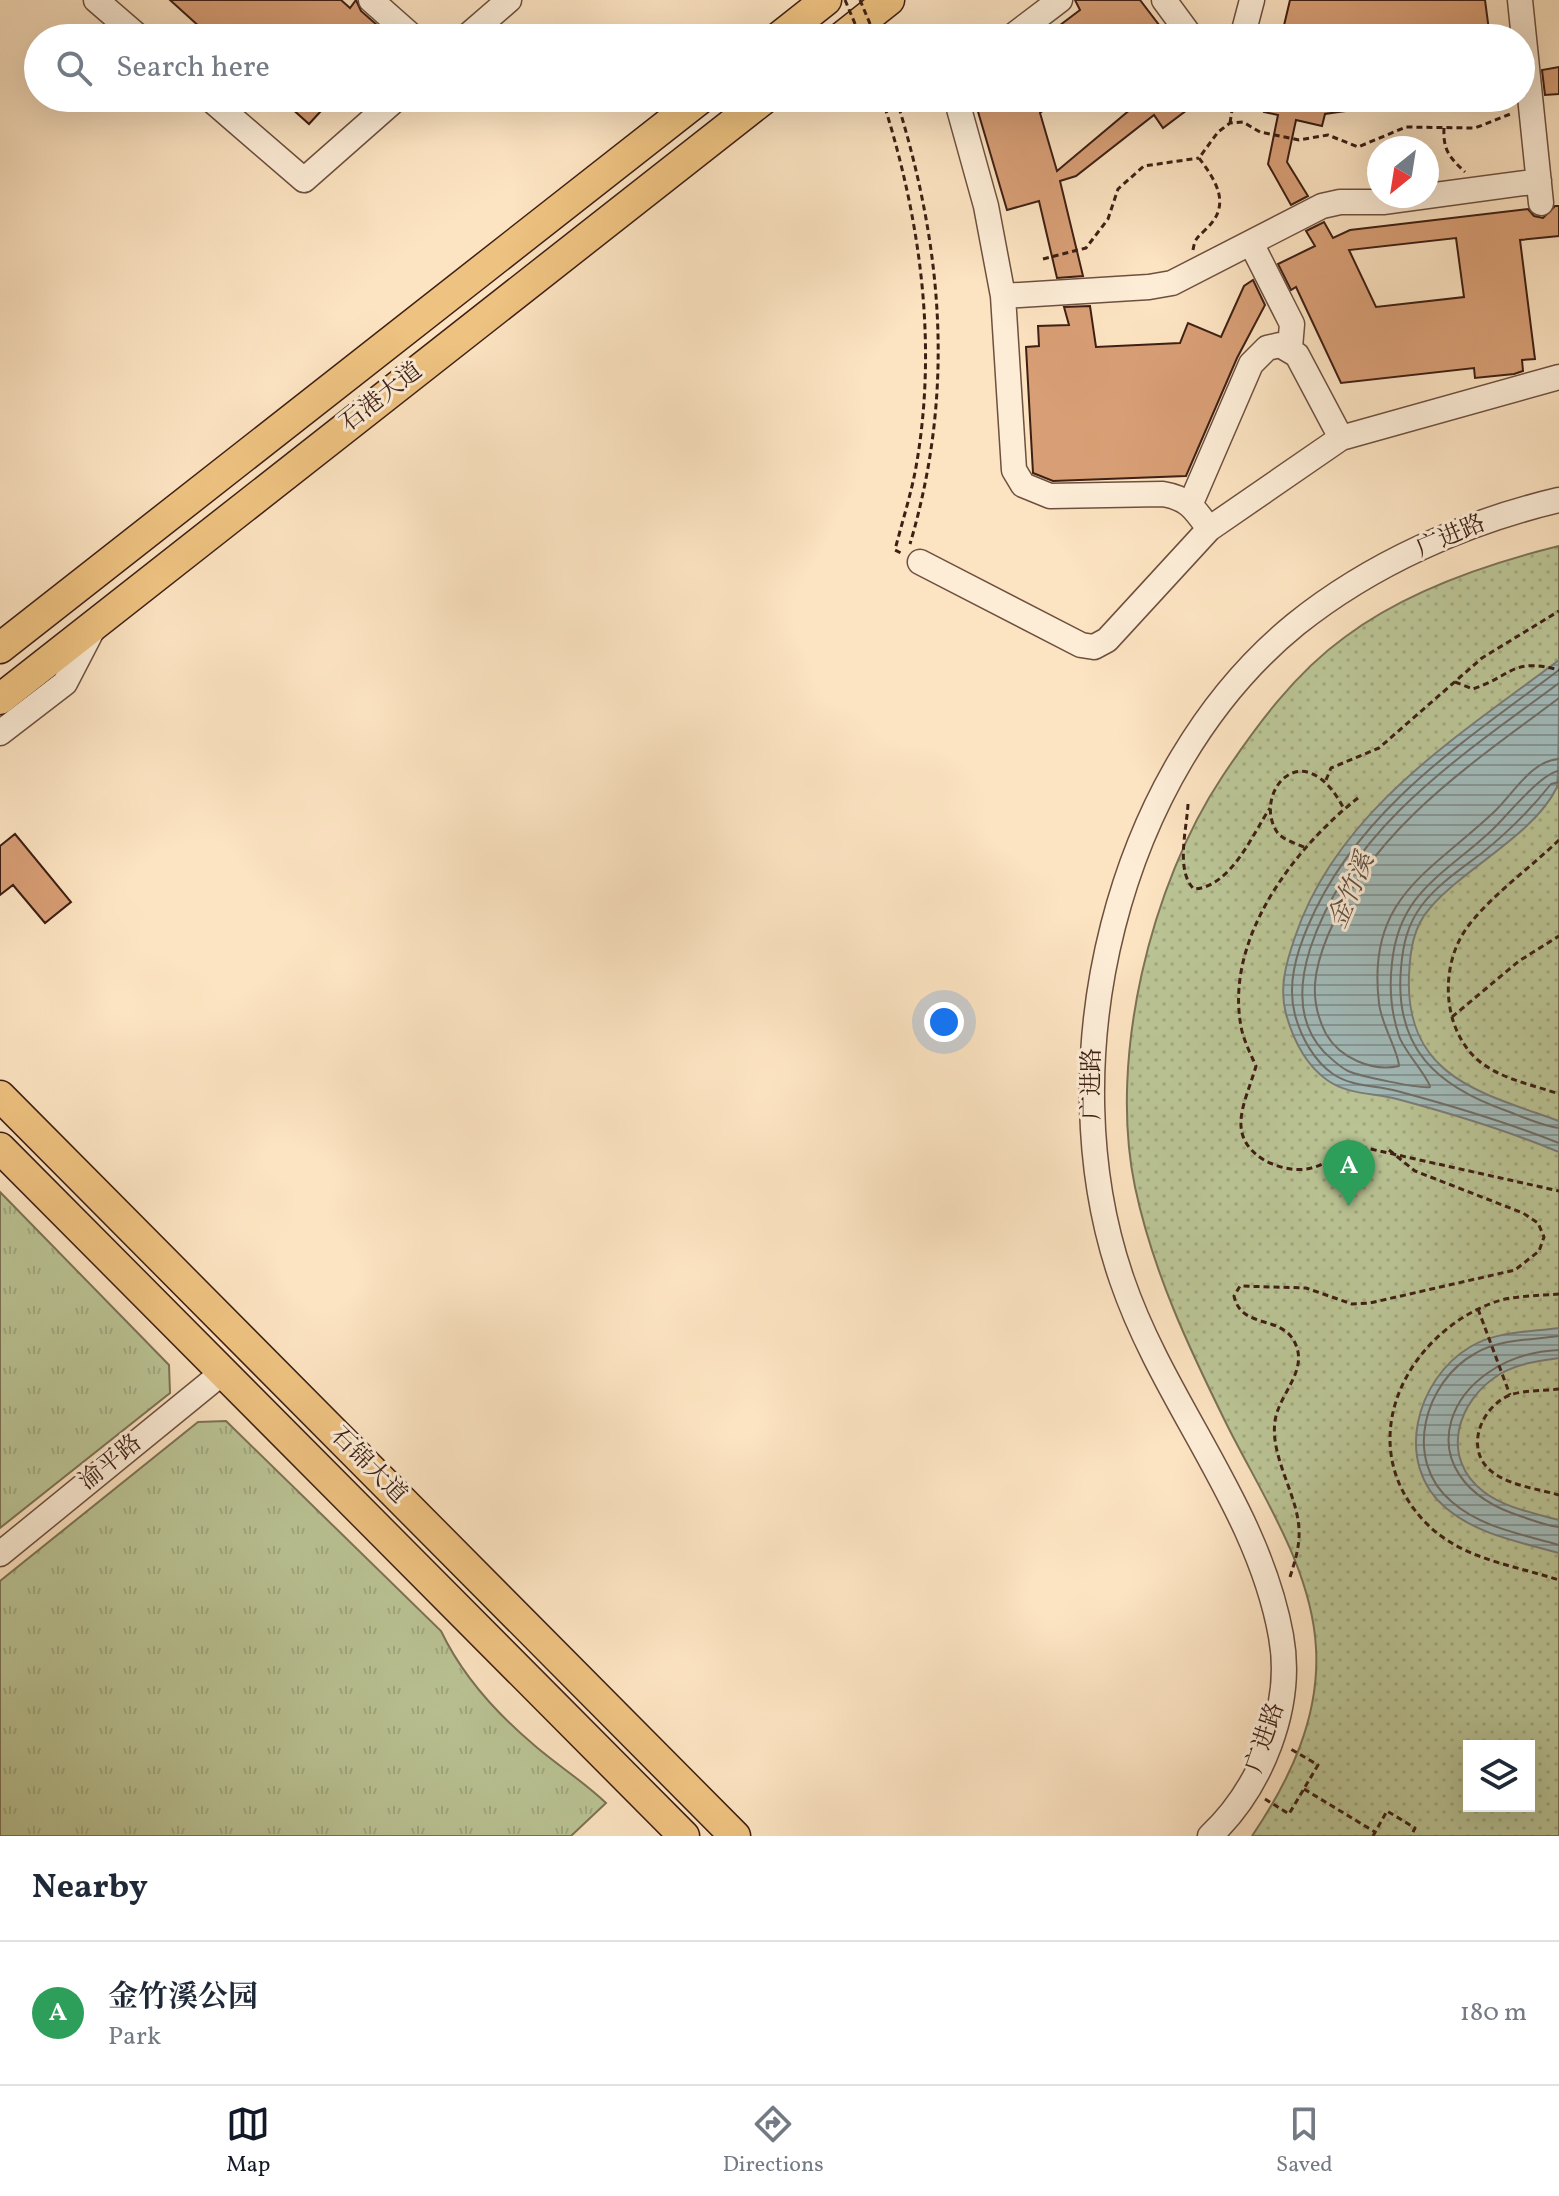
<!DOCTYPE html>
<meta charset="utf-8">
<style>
body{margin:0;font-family:Vollkorn,"Noto Serif SC",serif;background:#f6f6f7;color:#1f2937}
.controls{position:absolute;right:24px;bottom:24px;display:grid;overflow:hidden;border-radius:0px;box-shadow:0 8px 32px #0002}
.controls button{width:72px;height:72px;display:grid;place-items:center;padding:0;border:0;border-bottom:2px solid #e0e1e3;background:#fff;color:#1f2937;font:40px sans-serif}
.compass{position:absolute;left:1367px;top:136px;width:72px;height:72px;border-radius:50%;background:#fff;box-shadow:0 8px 32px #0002;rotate:210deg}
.you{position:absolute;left:944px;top:1022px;width:28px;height:28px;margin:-20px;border:6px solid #fff;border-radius:50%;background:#1a73e8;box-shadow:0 0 0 12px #1a73e833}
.badge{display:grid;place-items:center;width:52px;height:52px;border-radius:50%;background:#111827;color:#fff;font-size:26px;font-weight:700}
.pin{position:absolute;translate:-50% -66px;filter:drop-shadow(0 2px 4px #0008)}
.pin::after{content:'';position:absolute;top:42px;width:28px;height:24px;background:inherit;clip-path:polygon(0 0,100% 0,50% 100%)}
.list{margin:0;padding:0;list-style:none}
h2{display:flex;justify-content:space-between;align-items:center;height:104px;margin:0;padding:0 32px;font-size:34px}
h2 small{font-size:26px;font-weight:400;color:#747a83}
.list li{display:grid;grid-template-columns:52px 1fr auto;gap:24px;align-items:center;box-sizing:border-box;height:144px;padding:0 32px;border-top:2px solid #e0e1e3}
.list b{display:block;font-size:30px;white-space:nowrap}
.list p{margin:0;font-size:26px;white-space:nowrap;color:#747a83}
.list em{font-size:26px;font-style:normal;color:#747a83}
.icon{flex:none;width:44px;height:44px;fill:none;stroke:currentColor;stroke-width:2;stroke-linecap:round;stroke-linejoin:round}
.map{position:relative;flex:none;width:1559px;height:1836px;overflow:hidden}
.search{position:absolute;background:#fff;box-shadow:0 8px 32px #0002;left:24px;right:24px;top:24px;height:88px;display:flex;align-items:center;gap:20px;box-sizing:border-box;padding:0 28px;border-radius:44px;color:#747a83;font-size:30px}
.sheet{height:248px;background:#fff}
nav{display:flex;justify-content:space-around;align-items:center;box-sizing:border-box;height:112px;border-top:2px solid #e0e1e3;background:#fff;font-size:22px;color:#747a83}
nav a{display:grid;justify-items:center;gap:4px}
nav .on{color:#111827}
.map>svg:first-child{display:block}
.grass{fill:url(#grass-tufts);stroke:#7c7255;stroke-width:2}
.park{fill:url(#park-dots);stroke:#7c7255;stroke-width:2;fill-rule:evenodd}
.water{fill:url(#water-rules);stroke:#7a7d79;stroke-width:2}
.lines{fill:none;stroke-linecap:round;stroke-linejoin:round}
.shore{stroke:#706e68;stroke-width:2}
.building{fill:#d89e75;stroke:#3e1f14;stroke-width:2;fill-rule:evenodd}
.minor-casing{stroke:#6e503f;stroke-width:27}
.major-casing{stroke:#3e1f14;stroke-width:33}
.path{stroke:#3e1f14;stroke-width:3;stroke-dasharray:6 4;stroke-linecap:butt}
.minor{stroke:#fdedd7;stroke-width:24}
.major{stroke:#eec280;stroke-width:30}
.path-bridge{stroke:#3e1f14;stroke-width:3;stroke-dasharray:6 4;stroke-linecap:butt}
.labels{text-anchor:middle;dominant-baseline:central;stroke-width:6;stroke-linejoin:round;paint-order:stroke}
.street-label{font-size:24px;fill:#3e1f14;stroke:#fdedd7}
.water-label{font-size:26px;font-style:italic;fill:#5c4e46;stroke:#fdedd7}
</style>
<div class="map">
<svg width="1559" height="1836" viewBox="0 0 1559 1836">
<defs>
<pattern id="grass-tufts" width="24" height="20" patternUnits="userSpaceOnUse" patternTransform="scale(2)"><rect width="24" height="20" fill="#bbc596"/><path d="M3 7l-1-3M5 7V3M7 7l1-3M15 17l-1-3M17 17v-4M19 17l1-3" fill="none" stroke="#a2a980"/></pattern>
<pattern id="park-dots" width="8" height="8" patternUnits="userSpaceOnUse" patternTransform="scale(2)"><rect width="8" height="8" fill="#bbc596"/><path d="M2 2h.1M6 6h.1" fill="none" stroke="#a2a980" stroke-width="1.8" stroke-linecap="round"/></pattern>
<pattern id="water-rules" width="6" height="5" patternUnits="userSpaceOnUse" patternTransform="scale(2)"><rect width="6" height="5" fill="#a2bcbc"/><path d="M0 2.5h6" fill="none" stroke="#859898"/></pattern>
</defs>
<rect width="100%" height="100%" fill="#fce3c1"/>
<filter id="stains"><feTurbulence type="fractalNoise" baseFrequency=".0025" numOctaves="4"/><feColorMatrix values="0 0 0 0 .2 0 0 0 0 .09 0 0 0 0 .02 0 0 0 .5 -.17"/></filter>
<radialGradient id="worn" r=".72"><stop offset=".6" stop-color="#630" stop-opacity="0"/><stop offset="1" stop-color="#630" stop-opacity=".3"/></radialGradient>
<!-- grass -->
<path class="grass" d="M0 1192 169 1365 170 1393 0 1528Z
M226 1421 441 1631C462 1675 496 1713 534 1745 557 1765 583 1781 606 1803L571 1836H0V1581L198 1422Z"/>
<!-- park -->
<path class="park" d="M1559 546V1836H1252C1290 1780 1320 1717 1316 1648 1312 1569 1262 1495 1227 1425 1189 1348 1153 1272 1135 1187 1108 1058 1151 884 1222 777 1256 726 1295 673 1345 637 1406 591 1486 564 1559 546ZM1469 1746H1529V1806H1469Z"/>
<!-- water -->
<path class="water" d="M1559 660C1559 683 1559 772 1557 787 1535 834 1464 868 1430 908 1413 927 1410 951 1409 976 1405 1077 1481 1093 1559 1121V1152C1506 1130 1453 1114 1397 1099 1374 1093 1348 1095 1327 1080 1306 1065 1293 1039 1286 1014 1279 988 1286 963 1295 937 1337 811 1458 736 1559 660Z
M1559 1328V1358C1538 1361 1519 1363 1500 1374 1457 1400 1439 1458 1484 1492 1505 1508 1534 1513 1559 1520V1553C1520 1542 1478 1535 1446 1508 1393 1464 1416 1379 1470 1347 1496 1331 1530 1332 1559 1328Z"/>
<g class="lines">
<!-- shore -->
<path class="shore" d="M1559 670C1462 743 1356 811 1308 926 1296 954 1287 985 1295 1015 1301 1037 1314 1061 1333 1074 1352 1087 1376 1085 1397 1091 1453 1106 1506 1122 1559 1143
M1559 683C1461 756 1350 827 1310 949 1299 984 1297 1023 1324 1052 1332 1059 1338 1066 1348 1071 1359 1076 1420 1089 1430 1087 1429 1078 1404 1051 1399 1036 1391 1012 1389 988 1392 963 1399 892 1444 875 1491 831 1506 817 1542 772 1559 771
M1559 698C1470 765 1373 828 1328 935 1314 969 1308 999 1326 1034 1340 1058 1372 1072 1399 1066 1398 1050 1381 1024 1379 1003 1366 897 1430 873 1495 811 1513 794 1532 760 1559 759
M1559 782 1551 784C1531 809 1507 833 1482 853 1461 869 1438 884 1422 905 1407 925 1403 945 1401 968 1394 1048 1436 1086 1507 1111 1523 1117 1542 1126 1559 1128
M1559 1336C1532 1340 1500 1339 1476 1353 1424 1381 1402 1461 1452 1502 1482 1528 1522 1534 1559 1545
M1559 1350C1446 1355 1397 1478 1523 1517 1535 1521 1547 1526 1559 1527"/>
</g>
<!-- building -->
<path class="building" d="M170 0H341L350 8 356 0 361 11 377 25 373 29 383 38H212Z
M1075 0H1140L1169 38H1043L1080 10Z
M1290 0H1485L1490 38H1430L1429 33 1391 38H1281Z
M1559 67V94L1545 95 1542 70Z
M280 98H333L309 124Z
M974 98H1060L1040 113 1057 171 1144 98H1203L1163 128 1154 115 1076 176 1060 181 1083 276 1057 278 1039 201 1007 210Z
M1267 98H1380L1381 106 1325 114 1322 126 1296 120 1287 162 1308 196 1291 205 1268 164 1278 115 1264 112Z
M1555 206H1559V236L1520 240 1535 359 1522 360 1523 371 1514 374 1475 378 1474 368 1341 383 1296 287 1291 290 1278 264 1315 246 1306 231 1324 222 1333 238 1350 230 1528 209 1534 216 1543 218ZM1456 238 1464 297 1376 307 1349 250Z
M1253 280 1265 305 1237 358 1186 476 1053 481 1033 473 1026 347 1039 346 1038 326 1069 325 1064 307 1090 306 1096 347 1180 343 1188 323 1221 337 1244 286Z
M15 834 71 902 45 923 13 885 0 895V846Z"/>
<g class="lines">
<!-- minor casing -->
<g class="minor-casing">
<path id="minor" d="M96 0 140 38
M371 0 414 38
M1164 0 1192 38
M1520 0 1541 203
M465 38 509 0
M1010 38 1060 0
M1242 38 1252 0
M209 98 304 180 397 98
M956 98 986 206 1003 296 1014 470 1023 485 1050 496 1163 494C1188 498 1195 509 1209 529
M1251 243 1292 324 1290 348
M1003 296 1149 287 1172 283 1322 206 1340 202H1383L1539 181
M1191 503 1251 364 1267 348 1280 345 1297 355 1341 438
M920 562 1081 645 1094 647 1107 640 1209 529 1341 438 1559 377
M0 733 65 683 94 627
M0 1554 222 1373
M1210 1836C1261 1788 1294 1707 1281 1636 1258 1507 1164 1403 1122 1280 1047 1064 1115 771 1296 624 1371 564 1465 522 1559 500"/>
</g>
<!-- major casing -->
<g class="major-casing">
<path id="major" d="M778 38 826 0
M841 38 889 0
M0 648 701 98
M0 699 765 98
M0 1096 735 1836
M0 1148 684 1836"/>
</g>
<!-- path -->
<path class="path" d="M882 98C920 216 938 343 916 467 911 495 902 522 895 550L903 554
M896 98C943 248 955 392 910 544
M1230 123 1234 98
M1444 128C1443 150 1449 157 1465 172
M1193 250C1195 238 1197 238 1205 230 1232 206 1217 182 1199 158L1218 132 1230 123 1243 122 1260 132 1299 140 1328 135 1358 147 1406 127 1475 128 1513 113
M1043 259 1086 248 1108 219 1118 189 1144 166 1199 158
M1455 682 1473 689C1512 676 1512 657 1559 670
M1326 780 1331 768 1379 748 1482 658 1559 611
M1358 798C1293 849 1222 942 1242 1031 1245 1043 1251 1055 1256 1066 1246 1102 1224 1135 1264 1160 1277 1167 1292 1171 1306 1169 1325 1167 1339 1151 1357 1146L1559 1191
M1188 804C1187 828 1175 871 1194 889 1231 887 1252 835 1270 808
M1559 840C1530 868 1493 894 1469 925 1439 963 1441 1029 1479 1061 1501 1079 1533 1085 1559 1094
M1304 847C1295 843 1283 840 1277 832 1252 794 1303 730 1344 809
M1452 1017 1519 961 1559 936
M1559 1294C1538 1296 1513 1295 1492 1303 1403 1337 1351 1446 1426 1523 1461 1559 1513 1565 1559 1580
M1478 1309 1510 1395
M1559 1389C1544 1391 1524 1390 1510 1395 1479 1408 1463 1453 1495 1474 1513 1486 1538 1489 1559 1495
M1290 1577C1295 1561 1300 1546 1299 1529 1297 1493 1270 1457 1275 1421 1279 1393 1310 1370 1294 1341 1280 1315 1241 1329 1234 1296L1240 1286 1306 1288 1352 1304 1370 1303 1515 1270 1539 1251 1544 1237 1538 1223 1523 1213 1415 1171 1389 1150
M1304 1789 1375 1832
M1265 1799 1289 1814 1318 1765 1289 1748
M1373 1836 1387 1811 1415 1828 1411 1836"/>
<!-- minor -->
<use href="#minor" class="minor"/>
<!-- major -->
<use href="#major" class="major"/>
<!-- path-bridge -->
<path class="path-bridge" d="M845 0 861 38
M860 0 876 38"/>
</g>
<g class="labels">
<!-- street labels -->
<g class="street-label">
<text transform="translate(382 398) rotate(-38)">石港大道</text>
<text transform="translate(1451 537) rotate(-23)">广进路</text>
<text transform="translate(1093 1084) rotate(-90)">广进路</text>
<text transform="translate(111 1463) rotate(-39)">渝平路</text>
<text transform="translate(368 1466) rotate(45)">石锦大道</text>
<text transform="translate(1266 1738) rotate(-71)">广进路</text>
</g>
<!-- water labels -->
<g class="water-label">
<text transform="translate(1352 891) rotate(-67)">金竹溪</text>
</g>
</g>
<rect width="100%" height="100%" filter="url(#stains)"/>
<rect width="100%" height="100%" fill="url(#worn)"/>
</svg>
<div class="controls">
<button><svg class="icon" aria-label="layers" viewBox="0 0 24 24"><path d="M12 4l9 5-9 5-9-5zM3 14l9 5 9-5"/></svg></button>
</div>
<svg class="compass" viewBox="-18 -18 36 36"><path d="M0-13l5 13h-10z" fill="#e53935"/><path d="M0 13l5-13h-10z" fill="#747a83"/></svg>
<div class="you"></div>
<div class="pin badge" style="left:1349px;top:1206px;background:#2e9e5b">A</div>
<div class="search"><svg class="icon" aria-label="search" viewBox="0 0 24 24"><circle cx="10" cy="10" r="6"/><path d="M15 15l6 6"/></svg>Search here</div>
</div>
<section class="sheet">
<h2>Nearby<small></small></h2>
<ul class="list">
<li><span class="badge" style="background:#2e9e5b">A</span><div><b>金竹溪公园</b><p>Park</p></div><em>180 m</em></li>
</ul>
</section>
<nav>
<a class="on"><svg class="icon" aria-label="map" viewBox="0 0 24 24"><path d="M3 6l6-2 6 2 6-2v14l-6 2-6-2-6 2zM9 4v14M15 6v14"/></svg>Map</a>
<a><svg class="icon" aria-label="directions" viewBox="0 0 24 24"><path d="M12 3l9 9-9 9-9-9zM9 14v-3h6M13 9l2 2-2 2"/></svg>Directions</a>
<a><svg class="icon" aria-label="saved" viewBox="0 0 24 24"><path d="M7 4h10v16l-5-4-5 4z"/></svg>Saved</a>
</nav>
